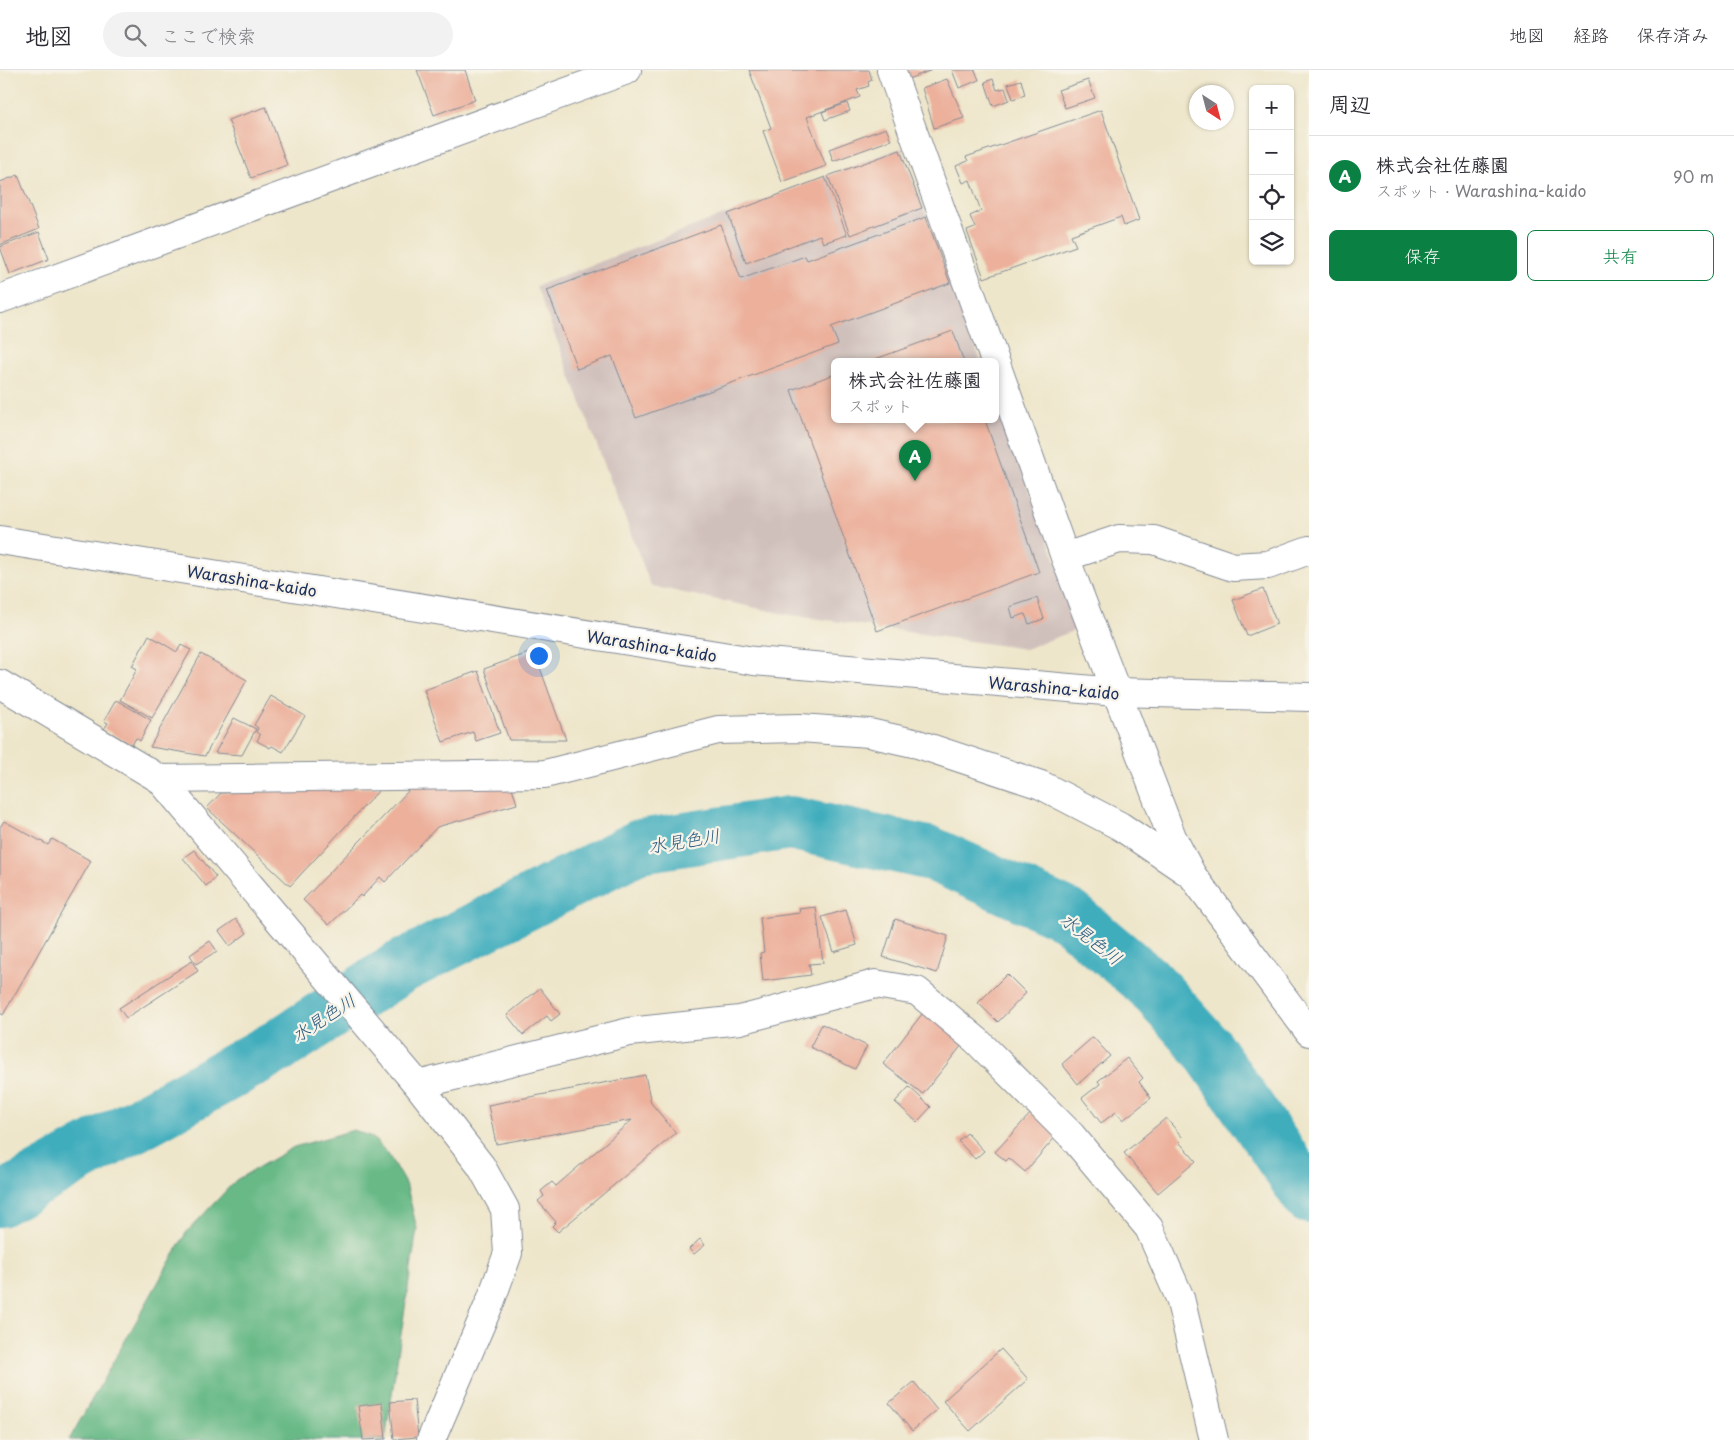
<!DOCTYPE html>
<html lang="ja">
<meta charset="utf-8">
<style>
body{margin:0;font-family:"Playpen Sans","Klee One",sans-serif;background:#f2f2f3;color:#2b2b33}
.controls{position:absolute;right:15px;top:15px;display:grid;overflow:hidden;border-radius:8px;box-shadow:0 1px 4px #0004}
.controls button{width:45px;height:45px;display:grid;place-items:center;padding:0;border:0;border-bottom:1px solid #e1e1e2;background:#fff;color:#2b2b33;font:25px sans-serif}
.compass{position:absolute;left:1189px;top:15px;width:45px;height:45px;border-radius:50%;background:#fff;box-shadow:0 1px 4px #0004;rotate:144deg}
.you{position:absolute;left:538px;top:585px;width:18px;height:18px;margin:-12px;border:4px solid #fff;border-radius:50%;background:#1a73e8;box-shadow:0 0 0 8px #1a73e833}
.badge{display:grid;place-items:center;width:32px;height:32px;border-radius:50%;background:#0b8043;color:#fff;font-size:16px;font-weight:700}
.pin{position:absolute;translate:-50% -41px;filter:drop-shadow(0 1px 2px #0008)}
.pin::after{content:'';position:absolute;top:26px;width:18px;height:15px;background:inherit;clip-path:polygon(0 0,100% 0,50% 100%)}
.popup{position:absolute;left:831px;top:288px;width:168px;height:65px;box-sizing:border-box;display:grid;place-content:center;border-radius:8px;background:#fff;filter:drop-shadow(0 1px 4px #0005);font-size:16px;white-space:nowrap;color:#7c7c81}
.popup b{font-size:19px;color:#2b2b33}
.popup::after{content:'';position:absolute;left:50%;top:100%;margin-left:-10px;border:10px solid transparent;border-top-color:#fff}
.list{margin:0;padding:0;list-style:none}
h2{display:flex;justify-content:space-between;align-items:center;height:65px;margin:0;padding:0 20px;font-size:21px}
h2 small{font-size:16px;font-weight:400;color:#7c7c81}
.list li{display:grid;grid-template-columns:32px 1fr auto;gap:15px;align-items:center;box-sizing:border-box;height:80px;padding:0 20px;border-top:1px solid #e1e1e2}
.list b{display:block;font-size:19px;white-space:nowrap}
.list p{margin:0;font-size:16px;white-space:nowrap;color:#7c7c81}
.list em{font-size:16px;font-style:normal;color:#7c7c81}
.actions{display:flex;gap:10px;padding:15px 20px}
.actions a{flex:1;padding:11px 0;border:1px solid #0b8043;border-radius:8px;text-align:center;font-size:18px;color:#0b8043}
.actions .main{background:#0b8043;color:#fff}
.icon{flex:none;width:28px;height:28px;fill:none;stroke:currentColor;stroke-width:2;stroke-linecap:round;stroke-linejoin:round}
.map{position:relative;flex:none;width:1309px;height:1370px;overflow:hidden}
header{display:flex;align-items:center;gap:30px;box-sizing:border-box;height:70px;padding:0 25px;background:#fff;border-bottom:1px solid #e1e1e2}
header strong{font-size:24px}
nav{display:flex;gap:28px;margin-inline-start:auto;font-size:18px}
.search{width:350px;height:45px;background:#f2f2f3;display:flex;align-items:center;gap:12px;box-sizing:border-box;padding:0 18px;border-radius:28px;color:#7c7c81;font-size:19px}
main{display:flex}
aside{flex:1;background:#fff}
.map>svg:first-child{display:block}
.industrial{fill:#d0c0bc}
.forest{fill:#68b986;stroke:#427472}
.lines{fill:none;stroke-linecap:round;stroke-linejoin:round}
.river{stroke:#3fadbd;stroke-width:54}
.building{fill:#ecb09b}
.minor-casing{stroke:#848a94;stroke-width:30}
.trunk-casing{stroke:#848a94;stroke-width:30}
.minor{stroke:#fff;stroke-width:28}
.trunk{stroke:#fff;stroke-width:28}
.labels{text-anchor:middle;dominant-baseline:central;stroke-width:4.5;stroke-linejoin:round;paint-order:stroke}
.street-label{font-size:16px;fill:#1b2f5e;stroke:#f7f3e8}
.water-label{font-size:18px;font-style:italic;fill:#285b7f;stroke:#f7f3e8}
</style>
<header>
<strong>地図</strong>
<div class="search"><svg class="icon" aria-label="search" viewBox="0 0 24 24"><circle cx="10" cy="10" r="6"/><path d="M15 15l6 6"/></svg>ここで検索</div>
<nav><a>地図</a><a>経路</a><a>保存済み</a></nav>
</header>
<main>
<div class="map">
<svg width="1309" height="1370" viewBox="0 0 1309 1370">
<rect width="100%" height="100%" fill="#f7f3e8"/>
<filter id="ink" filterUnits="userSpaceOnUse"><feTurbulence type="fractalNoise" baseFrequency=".02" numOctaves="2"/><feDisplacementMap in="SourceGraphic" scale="10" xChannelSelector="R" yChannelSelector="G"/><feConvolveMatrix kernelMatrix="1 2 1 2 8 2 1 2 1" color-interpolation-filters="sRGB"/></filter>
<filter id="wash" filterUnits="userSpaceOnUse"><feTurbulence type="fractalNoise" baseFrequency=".0096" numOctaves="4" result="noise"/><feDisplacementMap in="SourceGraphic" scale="20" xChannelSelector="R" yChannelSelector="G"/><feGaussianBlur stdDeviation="1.12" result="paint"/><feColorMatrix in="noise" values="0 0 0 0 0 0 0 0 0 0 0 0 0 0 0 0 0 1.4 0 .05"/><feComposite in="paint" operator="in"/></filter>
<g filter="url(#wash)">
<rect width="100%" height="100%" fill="#eee6ca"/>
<!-- industrial -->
<path class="industrial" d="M901 78 981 292H835V350H995V329L1081 558 1025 579 785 544 651 516 536 216Z"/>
<!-- forest -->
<path class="forest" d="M354 1060 372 1067 388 1084 407 1117 417 1159 385 1370H69L186 1163 236 1110 294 1077Z"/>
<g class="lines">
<!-- river -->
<path class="river" d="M0 1130 280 975 401 897 640 776 790 753 932 784 1069 846 1150 914 1206 977 1309 1127"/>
</g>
<g id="blocks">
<!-- building -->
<path class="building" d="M417 0H465L475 30 434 45Z
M749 0H869L872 10 868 12 869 16 857 20 860 27 807 47 826 96 782 112 763 61 771 58Z
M905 0H932L908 9Z
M952 0H975L979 10 959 18Z
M947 9 964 48 934 58 922 18Z
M993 9 997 20 1005 18 1009 30 993 36 985 12Z
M1021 10 1025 25 1013 29 1008 14Z
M1088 10 1095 28 1065 38 1058 20Z
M847 33 850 41 825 50 822 42Z
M266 37 287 95 251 108 228 50Z
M1101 40 1139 150 1124 156 1121 147 1071 165 1076 176 984 208 967 161 975 158 970 146 981 141 970 110 963 113 956 96 968 91 966 87Z
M886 58 891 70 833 91 829 79Z
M900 80 922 138 850 165 828 106Z
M18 105 39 159 0 175V112Z
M825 107 847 165 823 173 820 165 746 193 728 144Z
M926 147 950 213 831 257 838 274 636 348 612 286 577 299 547 220 721 155 741 209 805 186 807 190Z
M39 162 49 189 10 204 0 177Z
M953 261 964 292H867Z
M835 304V350H985L1039 502 877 561 791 320Z
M1263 519 1277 554 1247 566 1233 530Z
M1037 528 1044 549 1029 554 1025 544 1013 548 1010 537Z
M149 565 177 582 181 575 191 580 152 648 120 630 137 599 132 596Z
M534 581 566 670H509L484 599Z
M201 584 247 610 205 686 150 677Z
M478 601 500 663 476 671 473 662 443 672 424 620Z
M271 626 305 646 283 682 272 676 270 678 257 671 260 665 256 662 258 658 254 655Z
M116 630 151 650 140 671 136 668 132 675 104 659 108 653 104 651Z
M234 648 256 659 242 685 215 683Z
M510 711 517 734 437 757 385 812 380 807 362 827 360 825 329 855 303 830 414 715Z
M382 717 290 816 207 738 221 723Z
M4 751 48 775 52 769 91 791 3 945 0 943V757Z
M194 780 216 807 206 816 183 788Z
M816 837 823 893 809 894 811 905 763 911 760 883 764 882 760 848 800 843 799 839Z
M846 840 857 875 834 882 822 847Z
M236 849 247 863 230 876 219 861Z
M895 849 948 866 937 903 883 887Z
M210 871 217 881 196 894 190 885Z
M192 891 198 901 126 948 119 938Z
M1007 904 1026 923 998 952 978 933Z
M540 918 560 944 551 951 547 946 523 965 507 945Z
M926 939 966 970 923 1024 883 994Z
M822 954 867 976 855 999 810 977Z
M1093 967 1110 986 1078 1014 1062 994Z
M1127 988 1143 1008 1139 1012 1151 1028 1123 1050 1116 1042 1101 1053 1082 1028 1100 1014 1098 1011Z
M645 1005 651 1033 676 1063 558 1162 552 1156 556 1152 538 1131 544 1126 541 1121 552 1112 556 1116 632 1050 496 1074 488 1035Z
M909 1017 931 1037 917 1052 895 1032Z
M1032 1042 1058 1064 1025 1102 1009 1088 1006 1091 995 1082Z
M1166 1048 1183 1068 1179 1072 1196 1091 1158 1123 1124 1083Z
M967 1063 984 1081 975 1089 958 1071Z
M700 1169 705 1175 694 1184 689 1179Z
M1001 1279 1028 1309 970 1361 943 1331Z
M914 1312 937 1340 912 1361 889 1333Z
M414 1330 418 1367 394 1369 390 1332Z
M382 1333 386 1369 363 1370 358 1336Z"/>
</g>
</g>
<g filter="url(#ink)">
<use href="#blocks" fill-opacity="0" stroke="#848a94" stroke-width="1"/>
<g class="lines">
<!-- minor casing -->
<g class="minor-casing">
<path id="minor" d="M891 0 1065 487 1172 767 1192 805 1309 962
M0 229 627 0
M1065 487 1119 469 1154 470 1233 497 1268 495 1309 480
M0 614 160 709 418 1015 481 1096 505 1139 508 1183 491 1230 431 1370
M160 709 545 704 718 660 800 658 869 663 918 674 1041 715 1120 756 1192 805
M418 1015 629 962 740 950 875 914 917 921 976 970 1071 1065 1149 1158 1180 1228 1214 1370"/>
</g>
<!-- trunk casing -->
<g class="trunk-casing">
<path id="trunk" d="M0 470 754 591 1116 622 1309 627"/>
</g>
<!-- minor -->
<use href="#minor" class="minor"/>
<!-- trunk -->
<use href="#trunk" class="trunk"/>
</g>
</g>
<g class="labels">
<!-- street labels -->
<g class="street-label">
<text transform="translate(252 510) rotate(9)">Warashina-kaido</text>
<text transform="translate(652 575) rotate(9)">Warashina-kaido</text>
<text transform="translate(1054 617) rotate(5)">Warashina-kaido</text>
</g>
<!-- water labels -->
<g class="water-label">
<text transform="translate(684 770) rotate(-9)">水見色川</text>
<text transform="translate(1092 868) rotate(38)">水見色川</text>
<text transform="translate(323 947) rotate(-33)">水見色川</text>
</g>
</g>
</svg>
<div class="controls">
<button>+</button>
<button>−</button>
<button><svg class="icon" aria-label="locate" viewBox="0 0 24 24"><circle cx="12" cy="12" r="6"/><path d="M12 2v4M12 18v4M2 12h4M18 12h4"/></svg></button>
<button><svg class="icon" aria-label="layers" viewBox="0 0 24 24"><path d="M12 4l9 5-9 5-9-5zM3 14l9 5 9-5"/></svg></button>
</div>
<svg class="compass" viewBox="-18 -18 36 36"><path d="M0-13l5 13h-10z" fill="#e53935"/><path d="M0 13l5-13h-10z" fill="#7c7c81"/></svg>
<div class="you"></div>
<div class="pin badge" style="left:915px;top:411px">A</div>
<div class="popup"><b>株式会社佐藤園</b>スポット</div>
</div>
<aside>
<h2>周辺<small></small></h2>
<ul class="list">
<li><span class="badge">A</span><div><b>株式会社佐藤園</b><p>スポット · Warashina-kaido</p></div><em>90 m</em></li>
</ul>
<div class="actions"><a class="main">保存</a><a>共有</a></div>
</aside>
</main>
